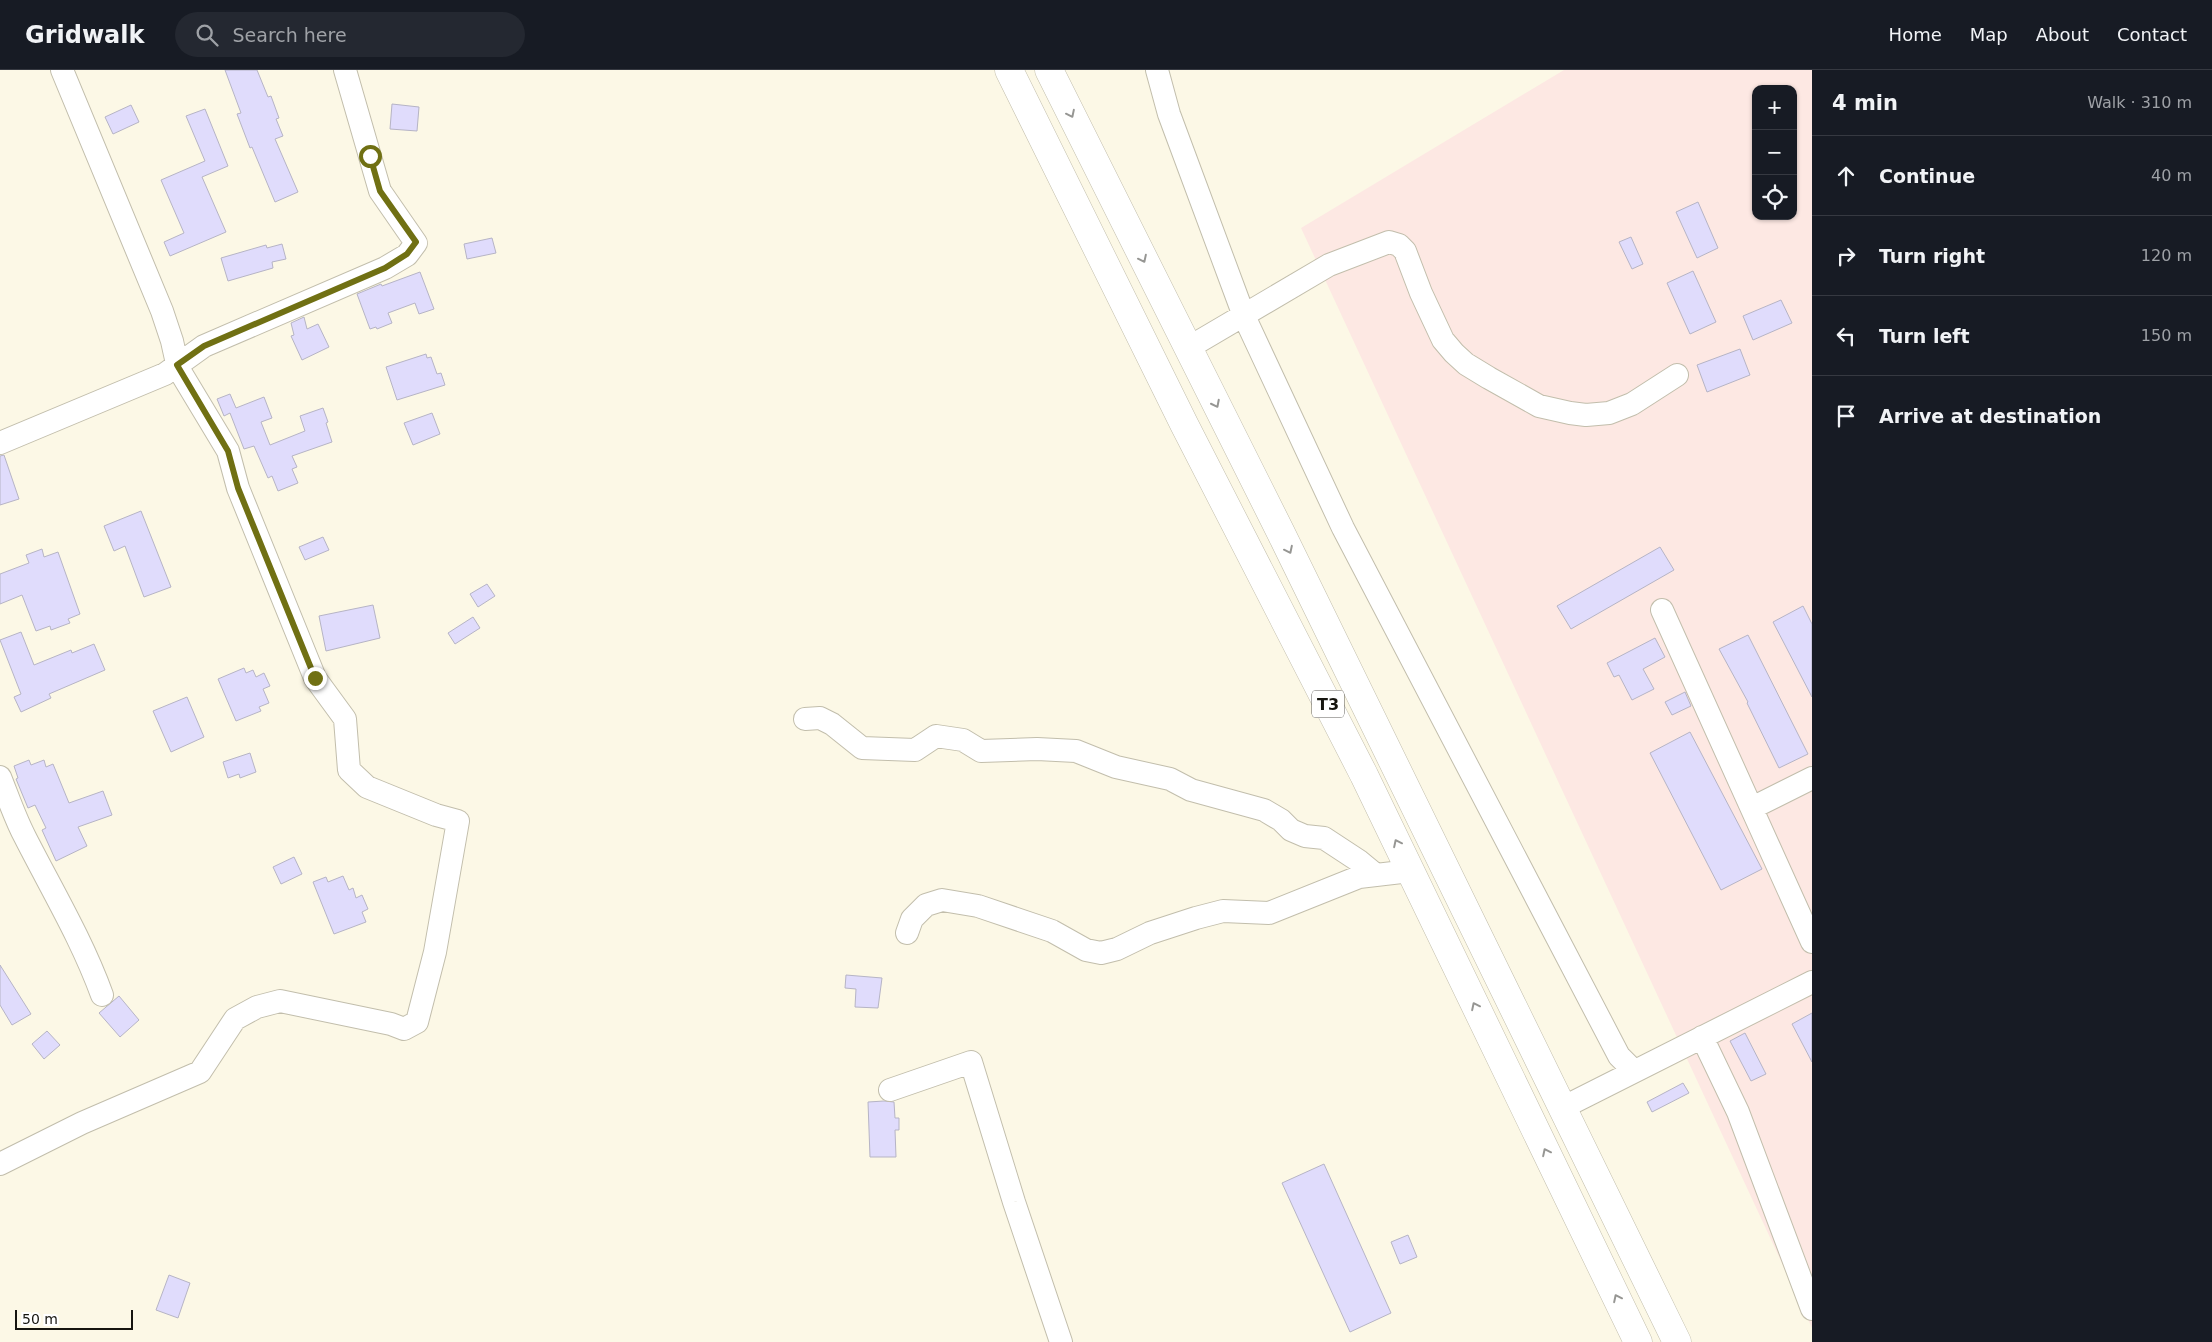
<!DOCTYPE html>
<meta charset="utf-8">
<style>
body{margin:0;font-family:"DejaVu Sans",sans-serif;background:#242831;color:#f1f3f6}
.controls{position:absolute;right:15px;top:15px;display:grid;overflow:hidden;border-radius:10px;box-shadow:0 1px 4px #0004}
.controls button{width:45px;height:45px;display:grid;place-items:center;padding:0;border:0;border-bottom:1px solid #363941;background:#171b24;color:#f1f3f6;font:25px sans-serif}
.scale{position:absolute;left:15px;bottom:12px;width:118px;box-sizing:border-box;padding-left:5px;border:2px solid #16150f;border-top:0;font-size:14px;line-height:18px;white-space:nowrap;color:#16150f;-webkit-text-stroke:4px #fff;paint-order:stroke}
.stop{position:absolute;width:15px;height:15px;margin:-11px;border:4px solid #707013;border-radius:50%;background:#fff}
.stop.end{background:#707013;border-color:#fff;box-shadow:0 1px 5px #0008}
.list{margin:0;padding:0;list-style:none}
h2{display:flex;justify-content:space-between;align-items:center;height:65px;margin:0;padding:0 20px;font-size:21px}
h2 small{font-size:16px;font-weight:400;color:#9ea1a6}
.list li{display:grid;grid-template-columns:32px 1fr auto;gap:15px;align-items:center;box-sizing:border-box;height:80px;padding:0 20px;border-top:1px solid #363941}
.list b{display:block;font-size:19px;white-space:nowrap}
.list em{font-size:16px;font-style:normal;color:#9ea1a6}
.icon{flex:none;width:28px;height:28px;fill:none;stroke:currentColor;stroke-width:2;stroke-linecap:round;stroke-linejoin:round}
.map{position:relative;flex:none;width:1812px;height:1272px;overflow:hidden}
header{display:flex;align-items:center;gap:30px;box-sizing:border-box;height:70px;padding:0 25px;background:#171b24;border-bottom:1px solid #363941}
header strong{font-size:24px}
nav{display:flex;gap:28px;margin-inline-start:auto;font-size:18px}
.search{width:350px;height:45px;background:#242831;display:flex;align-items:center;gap:12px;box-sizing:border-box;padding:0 18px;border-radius:28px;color:#9ea1a6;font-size:19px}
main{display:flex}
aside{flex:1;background:#171b24}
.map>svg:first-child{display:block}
.commercial{fill:#fde8e3;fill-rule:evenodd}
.building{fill:#e0dcfc;stroke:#b6b4c5}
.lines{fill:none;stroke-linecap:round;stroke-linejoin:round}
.minor-casing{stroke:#c2beac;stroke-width:24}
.highway-casing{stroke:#c2beac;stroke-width:29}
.minor{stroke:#fff;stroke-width:22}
.highway{stroke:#fff;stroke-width:28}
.oneway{stroke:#969693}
.route{stroke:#707013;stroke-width:6}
.labels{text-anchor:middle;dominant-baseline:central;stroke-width:4;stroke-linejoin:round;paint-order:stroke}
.shield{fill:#fff;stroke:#5c5b57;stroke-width:1}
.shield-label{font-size:16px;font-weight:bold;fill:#16150f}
</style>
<header>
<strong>Gridwalk</strong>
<div class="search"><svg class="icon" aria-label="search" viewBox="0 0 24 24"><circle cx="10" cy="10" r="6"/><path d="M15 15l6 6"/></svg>Search here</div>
<nav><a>Home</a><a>Map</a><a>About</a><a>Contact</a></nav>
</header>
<main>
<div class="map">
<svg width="1812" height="1272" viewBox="0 0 1812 1272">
<rect width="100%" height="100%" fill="#fcf8e6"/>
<!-- commercial -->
<path class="commercial" d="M1564 0H1812V1258L1301 158ZM1756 19H1793V146H1756Z"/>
<!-- building -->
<path class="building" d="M225 0H257L268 27 271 26 279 48 276 49 283 66 275 69 298 122 275 132 252 77 250 78 237 44 241 43Z
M392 34 419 37 417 61 390 59Z
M131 35 139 52 113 64 105 47Z
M205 39 228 96 202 107 226 162 170 186 164 172 184 163 161 110 205 91 186 46Z
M1698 132 1718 178 1697 188 1676 142Z
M1631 167 1643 194 1632 199 1619 172Z
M492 168 496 183 467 189 464 174Z
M282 174 286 189 272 192 273 198 228 211 221 188 266 175 267 178Z
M1693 201 1716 252 1690 264 1667 213Z
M420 202 434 239 419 244 415 233 388 243 392 253 377 259 376 257 370 259 357 224 381 214 382 216Z
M1781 230 1792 253 1753 270 1743 246Z
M304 247 307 259 318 254 329 277 302 290 291 266 294 265 291 253Z
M1740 279 1750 305 1707 322 1697 295Z
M426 284 427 288 431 287 437 304 441 303 445 315 397 330 386 297Z
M230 324 236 338 264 327 272 348 261 352 270 375 305 361 300 346 323 338 328 352 326 353 332 372 292 386 297 397 292 399 298 413 278 421 272 406 268 408 254 376 244 379 230 343 224 346 217 329Z
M432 343 440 364 413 375 404 353Z
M4 385 19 429 0 435V386Z
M141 441 171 517 144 527 125 476 114 481 104 456Z
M323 467 329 480 305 490 299 477Z
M1660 477 1674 500 1571 559 1557 536Z
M42 479 44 487 58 482 80 544 68 549 70 553 51 560 50 556 36 561 22 525 0 534V504L29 493 26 485Z
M487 514 495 526 478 537 470 524Z
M373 535 380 568 326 581 319 546Z
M1803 536 1812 554V627L1773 552Z
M473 547 480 558 455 574 448 563Z
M21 562 34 595 71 580 72 583 94 574 105 600 49 624 51 628 21 642 14 627 21 624 0 570Z
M1748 565 1808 684 1779 698 1747 633 1748 632 1719 579Z
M1655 568 1665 587 1643 599 1654 619 1632 630 1619 605 1614 607 1607 593Z
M244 598 246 603 253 600 256 607 264 603 270 616 263 619 269 633 259 637 261 641 236 651 218 609Z
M1685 622 1691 636 1672 645 1665 632Z
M187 627 204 667 171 682 153 641Z
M1690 662 1762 799 1721 820 1650 683Z
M250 683 256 702 240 708 239 704 228 708 223 692Z
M29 690 31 695 44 690 46 697 53 694 69 733 103 721 112 745 78 757 87 776 56 791 42 760 46 758 35 735 28 738 16 709 18 708 14 696Z
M294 787 302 804 281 814 273 797Z
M343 806 349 820 353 818 356 828 362 825 368 839 362 842 366 852 334 864 313 812 326 807 328 812Z
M0 895 31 944 12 955 0 935Z
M846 905 882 908 878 938 855 937 856 919 845 918Z
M119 926 139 950 120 967 99 943Z
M1812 943V992L1792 954Z
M47 961 60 975 44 989 32 974Z
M1745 963 1766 1004 1751 1011 1730 971Z
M1683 1013 1689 1023 1652 1042 1647 1032Z
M884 1031 894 1032 895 1048H899V1060H895L896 1087H870L868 1032Z
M1324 1094 1391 1243 1350 1262 1282 1113Z
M1408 1165 1417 1187 1400 1194 1391 1172Z
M169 1205 190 1213 178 1248 156 1240Z"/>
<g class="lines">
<!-- minor casing -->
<g class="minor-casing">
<path id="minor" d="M1157 0 1169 44 1244 246 1343 458 1619 986 1634 1001
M1188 278 1329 195 1389 172 1399 175 1405 181 1421 223 1443 270 1454 283 1466 294 1489 308 1539 336 1570 343 1586 345 1609 343 1632 334 1677 305
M0 373 165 304 204 276 385 198 407 185 416 173 380 121 345 0
M1662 540 1812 872
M805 649 820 648 832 654 862 678 915 680 936 666 963 670 981 681 1037 679 1076 681 1116 697 1170 709 1191 720 1264 740 1281 750 1291 760 1305 766 1324 768 1359 791 1376 805
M0 707C8 727 15 748 25 767 52 820 82 870 102 925
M1752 738 1812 708
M907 863 912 849 926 835 942 830 978 836 1052 861 1086 880 1101 883 1117 879 1150 863 1196 848 1223 841 1269 843 1359 807 1410 801
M1702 967 1738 1042 1812 1239
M890 1020 971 992 1014 1132 1061 1272
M1562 1038 1812 912
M0 1094 82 1053 200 1002 235 949 257 937 280 931 391 954 404 959 417 952 435 882 458 751 436 745 367 717 349 700 345 649 315 608 238 418 228 381 178 298 172 271 162 241 62 0"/>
</g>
<!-- highway casing -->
<g class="highway-casing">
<path id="highway" d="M1009 0 1184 354 1364 705 1638 1272
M1049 0 1281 463 1677 1272"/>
</g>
<!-- minor -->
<use href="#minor" class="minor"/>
<!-- highway -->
<use href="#highway" class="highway"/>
</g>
<!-- one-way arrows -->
<defs><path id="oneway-chevron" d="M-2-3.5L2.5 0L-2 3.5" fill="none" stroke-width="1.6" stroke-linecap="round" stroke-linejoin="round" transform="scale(1.25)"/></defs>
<g class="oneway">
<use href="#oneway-chevron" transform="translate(1071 44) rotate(64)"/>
<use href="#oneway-chevron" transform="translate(1143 189) rotate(64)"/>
<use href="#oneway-chevron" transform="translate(1216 334) rotate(63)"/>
<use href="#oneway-chevron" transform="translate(1289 480) rotate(64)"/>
<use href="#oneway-chevron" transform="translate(1397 773) rotate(-116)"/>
<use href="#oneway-chevron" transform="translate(1475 936) rotate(-116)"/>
<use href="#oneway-chevron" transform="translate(1546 1082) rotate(-116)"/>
<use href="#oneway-chevron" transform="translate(1617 1228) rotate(-116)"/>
</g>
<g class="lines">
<!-- route -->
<path class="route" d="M315 608 238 418 228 381 177 295 204 276 385 198 407 184 416 172 380 121 370 86"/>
</g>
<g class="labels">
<!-- shield labels -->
<rect class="shield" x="1312" y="620.5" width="32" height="27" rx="4"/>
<g class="shield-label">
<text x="1328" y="634">T3</text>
</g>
</g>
</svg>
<div class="controls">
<button>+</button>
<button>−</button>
<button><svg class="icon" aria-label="locate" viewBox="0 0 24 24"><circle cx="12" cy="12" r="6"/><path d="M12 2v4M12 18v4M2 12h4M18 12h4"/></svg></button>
</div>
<div class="scale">50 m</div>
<div class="stop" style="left:370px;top:86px"></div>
<div class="stop end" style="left:315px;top:608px"></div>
</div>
<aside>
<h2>4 min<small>Walk · 310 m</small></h2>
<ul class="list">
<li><svg class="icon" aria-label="ahead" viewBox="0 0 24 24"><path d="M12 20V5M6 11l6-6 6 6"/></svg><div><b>Continue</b></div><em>40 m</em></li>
<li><svg class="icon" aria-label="right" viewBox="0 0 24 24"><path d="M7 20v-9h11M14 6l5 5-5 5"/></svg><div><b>Turn right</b></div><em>120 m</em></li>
<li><svg class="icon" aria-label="left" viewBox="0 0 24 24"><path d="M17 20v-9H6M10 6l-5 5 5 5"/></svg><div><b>Turn left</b></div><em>150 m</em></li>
<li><svg class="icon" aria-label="arrive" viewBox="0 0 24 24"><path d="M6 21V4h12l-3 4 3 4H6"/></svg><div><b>Arrive at destination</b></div></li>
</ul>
</aside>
</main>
